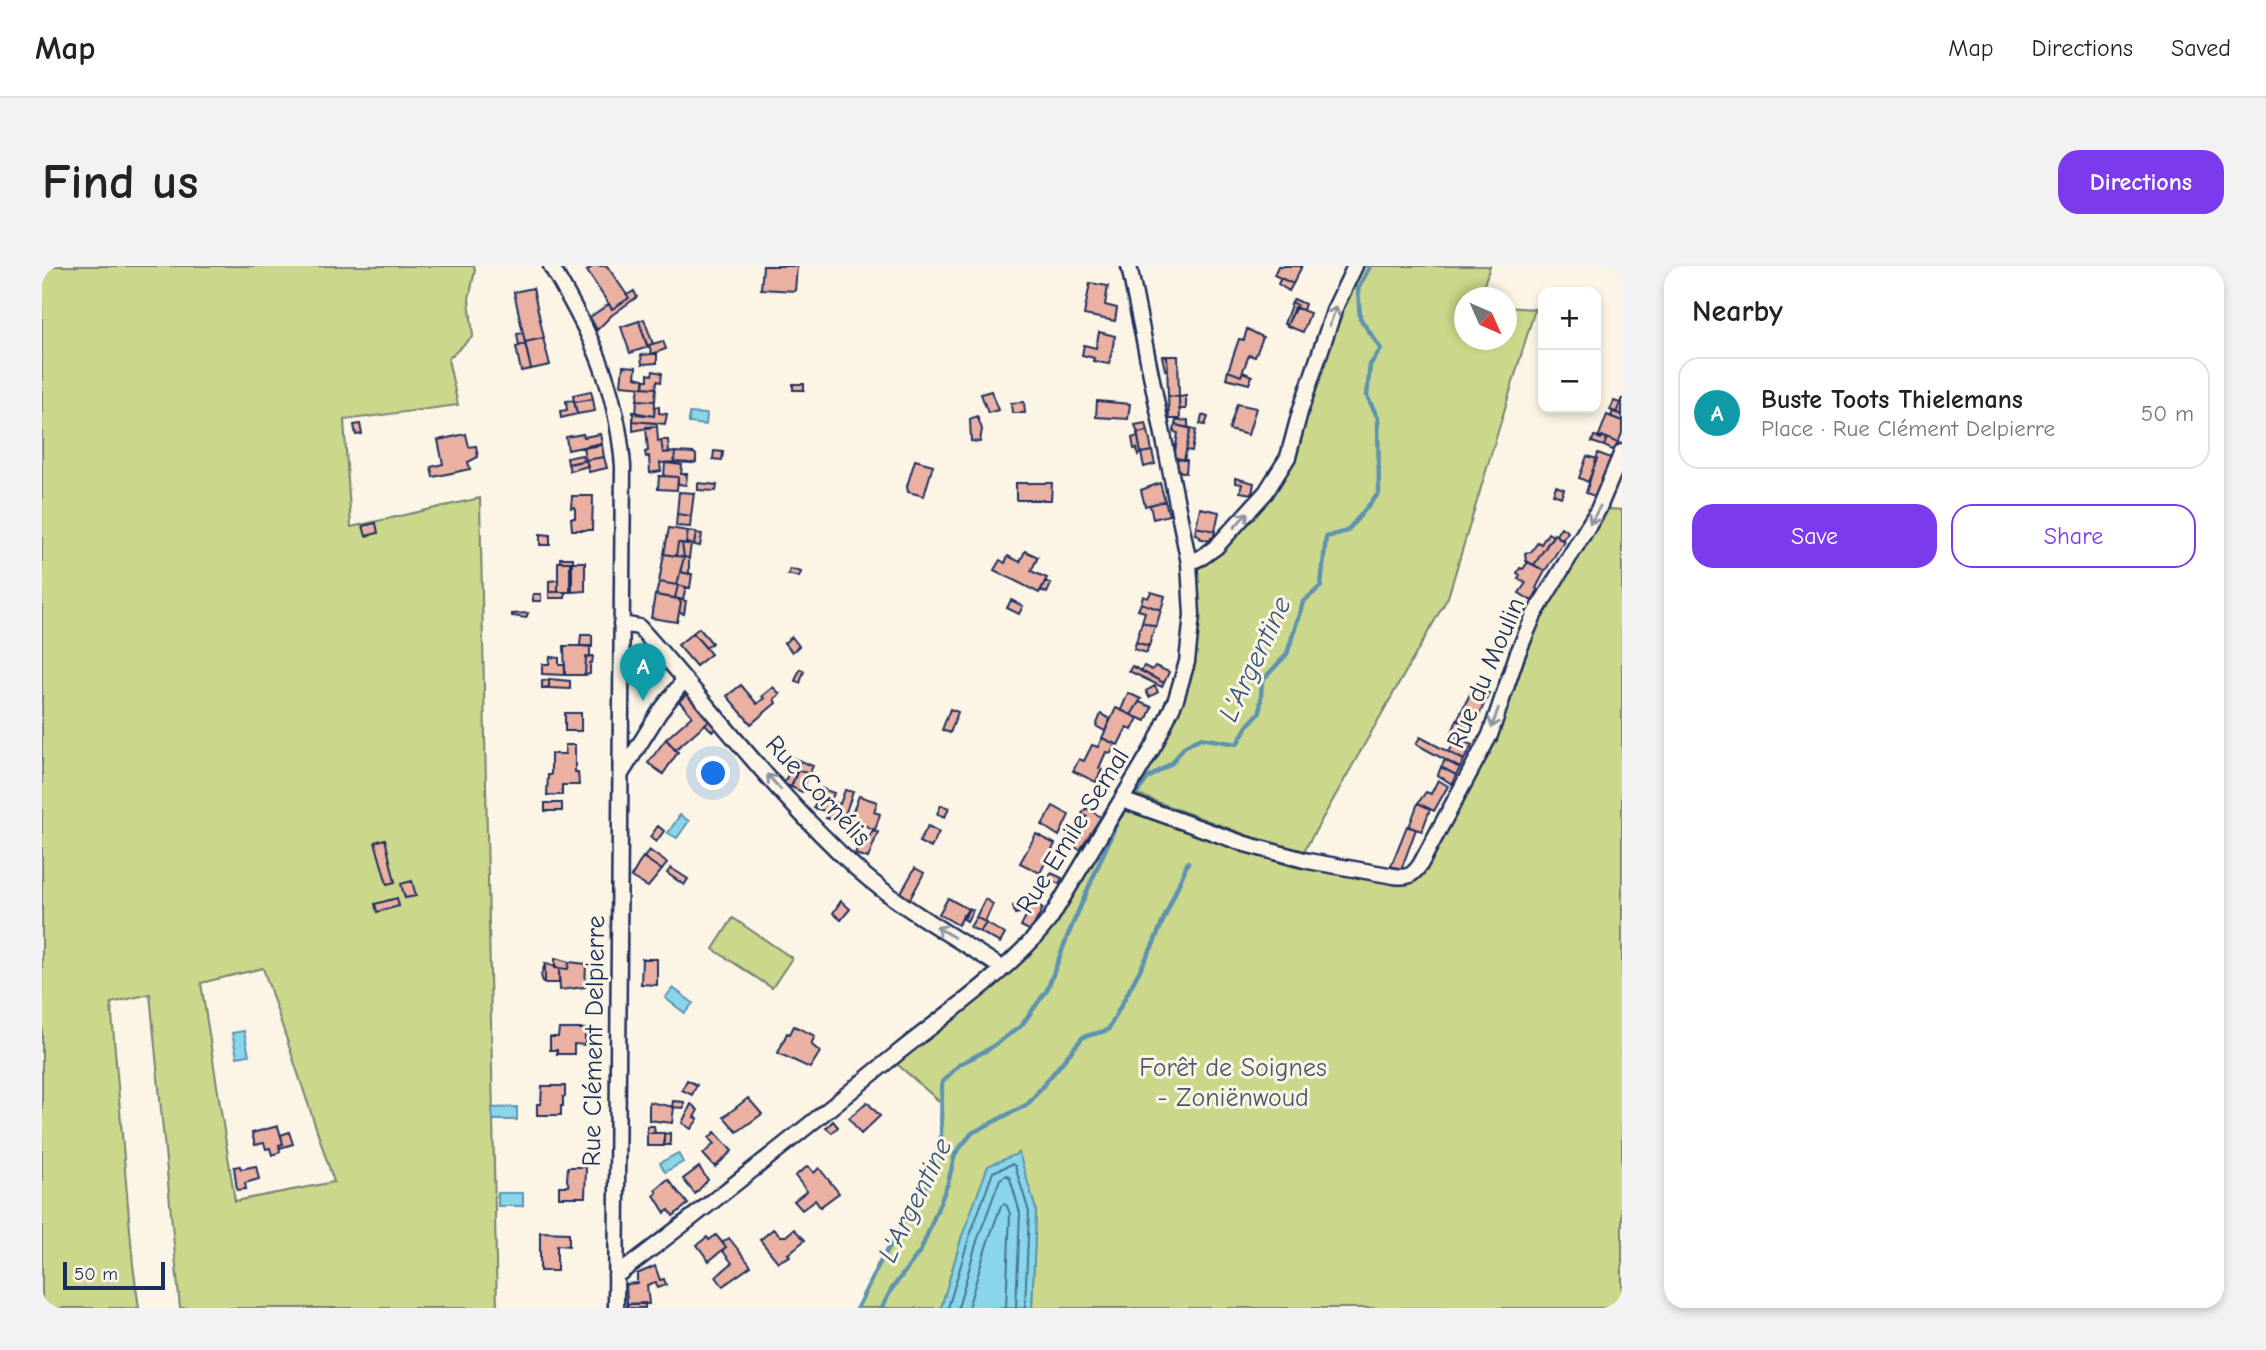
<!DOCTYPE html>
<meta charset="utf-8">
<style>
body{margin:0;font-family:"Comic Neue",sans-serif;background:#f2f2f2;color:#222}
.controls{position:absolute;right:21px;top:21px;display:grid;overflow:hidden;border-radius:14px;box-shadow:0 4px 10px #0003}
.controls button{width:63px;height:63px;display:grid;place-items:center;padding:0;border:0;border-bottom:2px solid #e0e0e0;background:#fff;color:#222;font:35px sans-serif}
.compass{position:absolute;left:1412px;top:21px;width:63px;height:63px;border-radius:50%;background:#fff;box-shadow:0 4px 10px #0003;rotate:135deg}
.scale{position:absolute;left:21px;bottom:18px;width:102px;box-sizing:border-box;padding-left:7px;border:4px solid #1b2f5e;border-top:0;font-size:19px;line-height:24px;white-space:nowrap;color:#1b2f5e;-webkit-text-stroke:5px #fcf5e5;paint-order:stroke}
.you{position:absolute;left:672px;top:508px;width:24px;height:24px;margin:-18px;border:5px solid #fff;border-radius:50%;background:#1a73e8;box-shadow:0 0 0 10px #1a73e833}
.badge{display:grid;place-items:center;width:46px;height:46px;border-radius:50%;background:#7c3aed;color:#fff;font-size:23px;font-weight:700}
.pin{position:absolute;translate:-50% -58px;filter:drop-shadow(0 2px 4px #0008)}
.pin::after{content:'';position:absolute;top:37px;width:24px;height:21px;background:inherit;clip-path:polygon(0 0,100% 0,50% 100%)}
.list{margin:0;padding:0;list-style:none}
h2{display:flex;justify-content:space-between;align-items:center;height:91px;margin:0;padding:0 28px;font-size:30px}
h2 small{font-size:23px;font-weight:400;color:#767676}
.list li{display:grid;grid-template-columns:46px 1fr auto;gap:21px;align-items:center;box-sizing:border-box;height:112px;margin:0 14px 14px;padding:0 14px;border:2px solid #e0e0e0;border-radius:21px}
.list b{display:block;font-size:26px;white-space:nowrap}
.list p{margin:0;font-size:23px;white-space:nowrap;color:#767676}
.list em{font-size:23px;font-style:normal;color:#767676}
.actions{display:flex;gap:14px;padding:21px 28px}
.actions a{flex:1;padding:16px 0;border:2px solid #7c3aed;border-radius:21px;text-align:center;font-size:24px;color:#7c3aed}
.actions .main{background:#7c3aed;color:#fff}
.map{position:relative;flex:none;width:1580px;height:1042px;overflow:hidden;border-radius:21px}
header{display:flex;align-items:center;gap:42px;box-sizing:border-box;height:98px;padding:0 35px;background:#fff;border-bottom:2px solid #e0e0e0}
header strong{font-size:33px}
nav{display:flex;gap:38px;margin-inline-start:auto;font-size:24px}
.intro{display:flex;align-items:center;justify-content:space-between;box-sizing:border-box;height:168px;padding:0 42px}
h1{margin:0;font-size:49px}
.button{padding:18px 32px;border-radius:21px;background:#7c3aed;color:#fff;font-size:24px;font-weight:700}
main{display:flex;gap:42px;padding:0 42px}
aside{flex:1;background:#fff;border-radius:21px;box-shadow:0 4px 10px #0003}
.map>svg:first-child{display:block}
.green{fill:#cbd78a;stroke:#738374;stroke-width:2;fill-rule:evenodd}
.water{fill:#89d6e8;stroke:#5d93b1;stroke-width:2}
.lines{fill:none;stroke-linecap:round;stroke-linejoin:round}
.shore{stroke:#477295;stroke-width:2}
.stream{stroke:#5d93b1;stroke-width:4.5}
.building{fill:#eab1a3;stroke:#1b2f5e;stroke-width:2}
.street-casing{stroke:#1b2f5e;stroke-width:19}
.street{stroke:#fcf5e5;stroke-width:14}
.oneway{stroke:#8c92a2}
.labels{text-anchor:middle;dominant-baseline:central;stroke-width:6;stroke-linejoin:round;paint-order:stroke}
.street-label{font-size:26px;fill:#1b2f5e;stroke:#fcf5e5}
.park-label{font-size:26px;fill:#475969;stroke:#fcf5e5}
.water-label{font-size:28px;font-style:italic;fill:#365980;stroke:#fcf5e5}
</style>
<header>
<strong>Map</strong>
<nav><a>Map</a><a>Directions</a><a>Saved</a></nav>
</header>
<div class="intro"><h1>Find us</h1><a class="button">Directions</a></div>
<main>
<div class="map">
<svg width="1580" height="1042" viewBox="0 0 1580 1042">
<rect width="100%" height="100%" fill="#fcf5e5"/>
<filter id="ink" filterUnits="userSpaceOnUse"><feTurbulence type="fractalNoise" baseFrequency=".0143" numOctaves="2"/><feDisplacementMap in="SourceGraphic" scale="14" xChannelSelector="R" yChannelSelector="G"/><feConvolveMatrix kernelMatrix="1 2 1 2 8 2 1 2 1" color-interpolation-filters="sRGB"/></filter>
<g filter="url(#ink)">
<!-- green -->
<path class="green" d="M0 0H432L433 4 427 33 431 70 406 93 416 139 302 154 309 261 438 232 455 1042H138L108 728 69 737 91 999 97 1042H0ZM221 702 292 916 193 935 159 717Z
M1320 0H1448L1438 31 1422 32V74H1464L1465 41 1493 43 1406 331 1262 585 1207 570 1094 528 1106 512 1102 509 1140 435 1153 301 1229 230 1252 194 1264 148 1298 45Z
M1567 243 1580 244V1042H990L994 944 976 887 920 970 899 1042H815L837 998 882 923 899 873V837L855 798 919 746 995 679 1020 649 1055 589 1060 591 1076 554 1085 542 1202 586 1253 601 1367 617 1455 471 1498 351Z
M691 652 750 692 730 722 671 683Z"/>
<!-- water -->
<path class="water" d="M647 147 665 148 664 159 647 157Z
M638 549 647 555 635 572 626 567Z
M631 722 651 737 643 747 623 732Z
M202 765 207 789 195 791 190 767Z
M475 841V854H451L450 842Z
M636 887 641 896 623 906 618 897Z
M977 887 994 944 990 1042H899L920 970 946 900Z
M456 927H481V940H456Z"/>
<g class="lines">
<!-- shore -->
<path class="shore" d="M906 1042 927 972 951 906 970 898 973 900 987 946 983 1042
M916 1042 935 975 958 913 965 909 968 912 978 947 974 1042
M926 1042 945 978 959 940 962 938 965 940 968 948 964 1042"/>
<!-- stream -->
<path class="stream" d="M1094 528 1106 512 1130 497 1142 481 1158 472 1195 478 1206 459 1218 446 1220 415 1245 388 1261 336 1279 320 1284 271 1305 265 1337 227 1336 152 1325 130 1328 99 1339 83 1318 52 1316 23 1328 0
M815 1042 837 998 882 923 899 873 900 816 918 798 947 783 979 760 1005 724 1026 669 1076 554 1085 542
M840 1042 849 1024 879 984 906 917 913 888 930 867 986 838 1041 771 1066 764 1110 681 1146 596"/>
</g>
<!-- building -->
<path class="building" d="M551 0H565L587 32 570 43 545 5Z
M721 0H755L753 25 719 23Z
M1236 0H1260L1251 18 1232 9Z
M1239 12 1251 18 1247 25 1236 18Z
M1048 17 1066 20 1063 39 1075 42 1073 55 1042 49Z
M491 22 502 72 483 76 472 26Z
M592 25 595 31 570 49 555 64 548 51 567 38 570 43 587 32 585 29Z
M1252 33 1263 38 1261 44 1253 42 1255 39 1250 36Z
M1250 36 1255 39 1245 59 1242 58Z
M1252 41 1268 47 1261 66 1245 60Z
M602 53 611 78 605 80 597 55Z
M597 55 606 81 588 87 579 61Z
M1205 63 1221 71 1213 91 1207 89 1199 110 1186 105 1197 73 1202 74Z
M1057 66 1073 70 1067 98 1051 95 1052 92 1040 89 1042 79 1054 82Z
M481 67 483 78 477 80 475 68Z
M501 72 508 99 489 103 483 76Z
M621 75 624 83 610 88 607 79Z
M483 78 489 103 479 105 474 81Z
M610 88H615V97L600 98 599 89Z
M1120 90H1125L1126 105 1123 104Z
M1125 90H1136L1137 131 1126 130Z
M581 100 594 101 593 111 602 113V121L579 119Z
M611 105 620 107 619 116 615 115 614 122 602 121 603 114H606V108L610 109Z
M1186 105 1199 110 1201 106 1210 110 1207 118 1184 112Z
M751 118H762V124H751Z
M597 121 614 122 613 135 595 134Z
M549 125 551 133 532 136 531 129Z
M949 125 956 144 946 147 939 128Z
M1126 130 1137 131 1138 153H1127Z
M1144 130V143H1137V131Z
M1580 132V149L1574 147Z
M551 133 553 145 535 148 532 136Z
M532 134 535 148 519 152 518 145 525 144 524 135Z
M595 134 613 135 612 150 594 148Z
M1055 135 1088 138 1086 153 1054 151Z
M1572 135 1578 137 1574 147 1568 144Z
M982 136 983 147H970L969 137Z
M1195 138 1214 142 1206 169 1187 164Z
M613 141H617V147L625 148 623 158 591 155V146L612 150Z
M1571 145 1580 149V155L1569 151Z
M1160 149 1166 151 1163 159 1158 158Z
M1565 149 1580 155V167L1576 177 1560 170 1559 173 1556 172Z
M935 150 940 163 938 176 929 175 928 153Z
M1146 154V162L1133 159 1134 155Z
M591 155 615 157V160L591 165Z
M1104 157 1106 165 1096 167 1093 159Z
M318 158 320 168 314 169 312 159Z
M1133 159 1149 162 1142 194 1132 192 1136 167 1132 166Z
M615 160 616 175 619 174 621 187 633 186 632 196 618 197 619 205 608 207 607 190 604 191 603 186 606 185 604 161Z
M1149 162 1154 164 1150 185 1144 184Z
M1106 165 1110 185 1099 187 1095 167Z
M424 168 427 181 434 180 436 191 426 196 428 203 391 211 389 201 401 198 396 174Z
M541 168 542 171 558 168 560 177 526 184 524 171Z
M1096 170 1099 187 1096 189 1095 182 1092 183 1090 172Z
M1552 170 1565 172 1562 180 1550 176Z
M1565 172 1576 177 1573 185 1562 180Z
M619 174H626L627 186 621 187Z
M560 179 562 191 544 194 541 182Z
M672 185 681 186 680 194 671 193Z
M1110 185 1113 198 1102 201 1099 187Z
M633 186 652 187 654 189V196L651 197 632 196Z
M1556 187 1569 192 1555 231 1544 227Z
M540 189 542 195 526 198 525 192Z
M1545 190 1555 193 1546 216 1537 212Z
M562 191 565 202 547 206 544 194Z
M1134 192 1145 194 1144 207 1134 204Z
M544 194 546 200 528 205 526 198Z
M873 194 891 199 882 230 866 226 865 220Z
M623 197 640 199 639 208H645L644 219 636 218V211L622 210Z
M617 210 636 211 635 224 616 223Z
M1193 212 1212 217 1210 228 1198 226 1200 218 1193 217Z
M656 217 675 219 674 225 656 224Z
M974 217H1010L1009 234H974Z
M1118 217 1123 235 1103 240 1099 224Z
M1514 220 1522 223 1519 231 1511 228Z
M637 226 652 227 649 250 635 248Z
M530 230H551L550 264H530L529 252H533V241L529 242Z
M1123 235 1127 249 1111 253 1108 239Z
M1158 242 1177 246 1173 265 1154 261Z
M635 248 649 250 648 261 634 260Z
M334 257 336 267 324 270 321 260Z
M1154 261 1173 265 1171 273 1169 272 1168 275 1157 272 1158 270 1153 268Z
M1519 261 1526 266 1520 274 1514 269Z
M627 262 646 265 644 278 636 277 634 290 622 288Z
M646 265 654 266 652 279 644 278Z
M654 267 660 268 658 280 652 279Z
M1506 267 1511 270 1492 299 1484 295 1483 287 1489 286 1496 276 1499 278Z
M498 268 508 269V279H498Z
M1512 268 1522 275 1503 305 1492 299Z
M636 277H640L642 291 634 290Z
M640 277 649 278 647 292 642 291Z
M983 285 996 291 989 305 1005 312 997 327 952 304 958 294 963 297 966 290 978 296Z
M622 288 642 291 635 319 617 316Z
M642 291 647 292V308L638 306Z
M518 292H531V296L528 298V296H518Z
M516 296H528V326H516Z
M530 296H543V325L530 326Z
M1486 296 1503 305 1494 322 1496 324 1490 335 1477 327 1484 317 1476 313 1478 309 1475 307 1478 302 1481 303Z
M528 298H530V326H528Z
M748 303 759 306 757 311 746 308Z
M638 306 650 308 648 322 635 319Z
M516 314V326H507V315Z
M1003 315 1009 318 1005 327 999 324Z
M617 316 636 319 633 332 614 329Z
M636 319 644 321 641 334 633 332Z
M507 326H523V332H507Z
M1109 326 1123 330 1119 344 1099 337 1101 330 1106 332Z
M491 328H499V335H491Z
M613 329 636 333 639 337 635 356 609 352Z
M636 333 644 335 642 348 637 346 639 337Z
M969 334 981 340 977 348 965 342Z
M1099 337 1119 344 1114 361 1100 356 1103 346 1096 344Z
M486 347 484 352 470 350V348Z
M1100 356 1113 360 1107 380 1094 376Z
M657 362 670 377 664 382 651 367Z
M651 367 669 388 654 400 636 379Z
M539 369H550V381L538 380Z
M750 371 757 380 750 386 742 377Z
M1094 376 1106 380 1105 387 1092 383Z
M522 380H548V390L544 391 543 409H523Z
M551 390 550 397H548V408L543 409 544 391Z
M508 391 517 392V399H523V409L500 408V398H507Z
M1090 400 1122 417 1120 421 1087 405Z
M1102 400 1110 404 1113 400 1127 406 1122 417 1099 405Z
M758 403 762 405 758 417 753 415Z
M507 413 528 415V423L507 422Z
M507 414V421L500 422V415Z
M699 419 715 438 722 432 720 430 731 421 738 428 732 433 734 437 709 458 685 430Z
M1113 420 1116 426 1107 431 1104 425Z
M1432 420 1447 427 1432 461 1415 454Z
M648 426 670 452 633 484 624 473 650 450 637 435Z
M1086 427 1099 433 1089 449 1079 444Z
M1097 436 1110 441 1104 455 1089 449Z
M1074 442 1096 452 1090 464 1085 461 1076 479 1060 472Z
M908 443 916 446 908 467 900 464Z
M523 447H539V465H523Z
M1059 448 1068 453 1063 465 1054 460Z
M670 452 677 460 670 465 663 458Z
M1415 454 1432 461 1425 476 1409 469Z
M1378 471 1422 494 1418 502 1374 478Z
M1060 472 1073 478 1069 487 1064 486 1057 502 1060 503 1054 516 1031 505 1037 493 1042 495 1050 479 1056 481Z
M1415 472 1430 479 1422 494 1407 486Z
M624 473 636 486 621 508 606 497Z
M523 479H533V506H536L537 519H520V529H505L506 509H509V488H523Z
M750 492 759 495 756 502 748 499Z
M1403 494 1418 502 1414 509 1399 501Z
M759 495 771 500 767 508 756 504 754 507 747 505 748 499 756 502Z
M1399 501 1414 509 1410 518 1396 509Z
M756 504 767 508 760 526 749 521Z
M747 505 754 507 749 521 742 518Z
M1396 514 1406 520 1392 545 1376 537 1384 526 1389 528Z
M778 522 792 527 789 535 798 538 803 524 811 526 800 557 784 552 786 546 772 542Z
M817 530 835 536 832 546 838 548 833 564 808 553Z
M503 537H520V545H503Z
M1376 537 1388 543 1380 565 1367 561Z
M899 539 907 542 903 551 895 548Z
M1011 540 1027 549 1017 570 1000 559Z
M1044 542 1059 551 1038 584 1028 578 1045 551 1040 548Z
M616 560 622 565 614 576 608 571Z
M886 560 897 566 889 582 877 576Z
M1365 560 1374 563 1359 604 1349 600Z
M831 564 836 566 826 592 813 588 817 576 823 578Z
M1030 564 1036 567 1028 577 1023 574Z
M994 568 1013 578 998 607 978 597Z
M343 573 353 616 345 618 333 576Z
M607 584 625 597 620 604 602 592Z
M601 591 620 604 606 621 589 611Z
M629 602 646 613 642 619 625 607Z
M873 602 882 607 867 635 857 630Z
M1009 607 1020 612 1017 618 1006 613Z
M370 615 374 630 363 632 359 618Z
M355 632 357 640 335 646 333 638Z
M906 632 926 643 916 659 897 648Z
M943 633 951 638 943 656 934 651Z
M799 635 808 643 799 654 791 647Z
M991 636 1001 642 989 665 979 660Z
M980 637 982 646 973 648 971 640Z
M927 642 931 644 925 655 920 652 921 649 923 651Z
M934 651 944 657 938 666 928 661Z
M944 657 963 668 958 677 938 666Z
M513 692 527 696 526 703 513 702Z
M600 693H615V719L599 718Z
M527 696 544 698 543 721 518 724 517 702 526 703Z
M503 697 517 702V717H503Z
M503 698V716H501L499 709Z
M752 760 773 770 769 778 778 786 768 802 736 787 745 767 748 768Z
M517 763H543V779L532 778V788H515V784H508V771H516Z
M645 814 655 819 650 829 640 824Z
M500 820H523V830L521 831V840H519V849H495V838H499Z
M706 832 720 848 695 866 682 851Z
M631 835 642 836V842L630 841Z
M607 836 632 841 630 857 607 854Z
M825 836 838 850 819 868 807 852Z
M649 838 656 844 652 851 656 853 649 863 640 857Z
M791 855 796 861 790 867 784 862Z
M236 860 241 878 237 879 238 886 230 889 228 882 224 883 222 877 213 879 210 867Z
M605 860H612L613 867H605Z
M247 866 251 878 238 882 237 879 241 878 239 869Z
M673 866 690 885 673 901 661 888 672 878 667 872Z
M605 867H622V880H605Z
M628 867V879H622V868Z
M198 900 199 903 214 900 217 913 203 917 204 923 195 924 192 901Z
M766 900 772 907 777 902 797 927 778 941 773 934 760 944 752 935 765 925 753 910Z
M526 901H544L543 931H517V920H527L525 914Z
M657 901 666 914 653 928 641 913Z
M626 913 646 938 631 950 627 944 623 947 612 929 615 927 613 924Z
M731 963 738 970H744L752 963 763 974 746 988 748 990 736 996 718 974Z
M498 966 527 967V980L515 979V1005H498Z
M674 969 684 981 667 995 655 979 665 971 667 974Z
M687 972 709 1000 681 1020 674 1011 690 997 680 984 684 981 680 977Z
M613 1000 618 1014 622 1013 624 1019 615 1022 614 1016 605 1019 607 1038H585L584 1018 595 1017V1008Z
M603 1037V1042H585V1038Z"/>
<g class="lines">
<!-- street casing -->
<g class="street-casing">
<path id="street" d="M509 0C550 70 574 117 581 200L574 1042
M1147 297 1160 291 1174 281 1224 226 1246 191 1258 146 1293 42 1313 0
M579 358 597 361C669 441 735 530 815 603 859 642 911 670 960 702
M579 508 617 447 642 414
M1080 534 1203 578 1266 595 1352 610C1366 612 1370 610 1378 599L1448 469 1475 389 1492 349 1556 244 1580 186
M574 1010C670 937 764 862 857 786 907 746 969 704 1008 653L1113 478 1134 433 1145 396 1150 349 1147 297 1087 0"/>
</g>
<!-- street -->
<use href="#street" class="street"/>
</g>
<!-- one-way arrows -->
<defs><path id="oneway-shaft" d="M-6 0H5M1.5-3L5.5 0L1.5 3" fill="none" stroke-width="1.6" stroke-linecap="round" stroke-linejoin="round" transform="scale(1.75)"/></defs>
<g class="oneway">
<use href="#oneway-shaft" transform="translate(1291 50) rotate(-70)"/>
<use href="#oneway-shaft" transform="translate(1553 249) rotate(120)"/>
<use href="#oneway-shaft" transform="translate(1199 254) rotate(-48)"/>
<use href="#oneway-shaft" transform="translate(1453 452) rotate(109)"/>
<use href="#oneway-shaft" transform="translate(732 516) rotate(-132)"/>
<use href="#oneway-shaft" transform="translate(903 666) rotate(-149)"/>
</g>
</g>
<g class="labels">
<!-- street labels -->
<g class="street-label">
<text transform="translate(1444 407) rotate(-67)">Rue du Moulin</text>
<text transform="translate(776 525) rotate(47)">Rue Cornélis</text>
<text transform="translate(1031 565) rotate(-58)">Rue Emile Semal</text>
<text transform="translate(552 775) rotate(-89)">Rue Clément Delpierre</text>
</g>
<!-- park labels -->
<g class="park-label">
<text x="1191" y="802">Forêt de Soignes<tspan x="1191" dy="30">- Zoniënwoud</tspan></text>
</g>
<!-- water labels -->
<g class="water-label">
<text transform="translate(1213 393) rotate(-65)">L'Argentine</text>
<text transform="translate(873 934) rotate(-64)">L'Argentine</text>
</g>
</g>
</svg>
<div class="controls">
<button>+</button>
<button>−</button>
</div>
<svg class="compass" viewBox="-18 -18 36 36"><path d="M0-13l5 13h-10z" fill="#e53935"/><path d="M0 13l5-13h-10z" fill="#767676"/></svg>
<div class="scale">50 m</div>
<div class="you"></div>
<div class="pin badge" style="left:601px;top:435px;background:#0f9aa8">A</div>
</div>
<aside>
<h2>Nearby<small></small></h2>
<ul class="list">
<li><span class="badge" style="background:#0f9aa8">A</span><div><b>Buste Toots Thielemans</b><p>Place · Rue Clément Delpierre</p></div><em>50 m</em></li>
</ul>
<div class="actions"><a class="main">Save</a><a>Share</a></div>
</aside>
</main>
